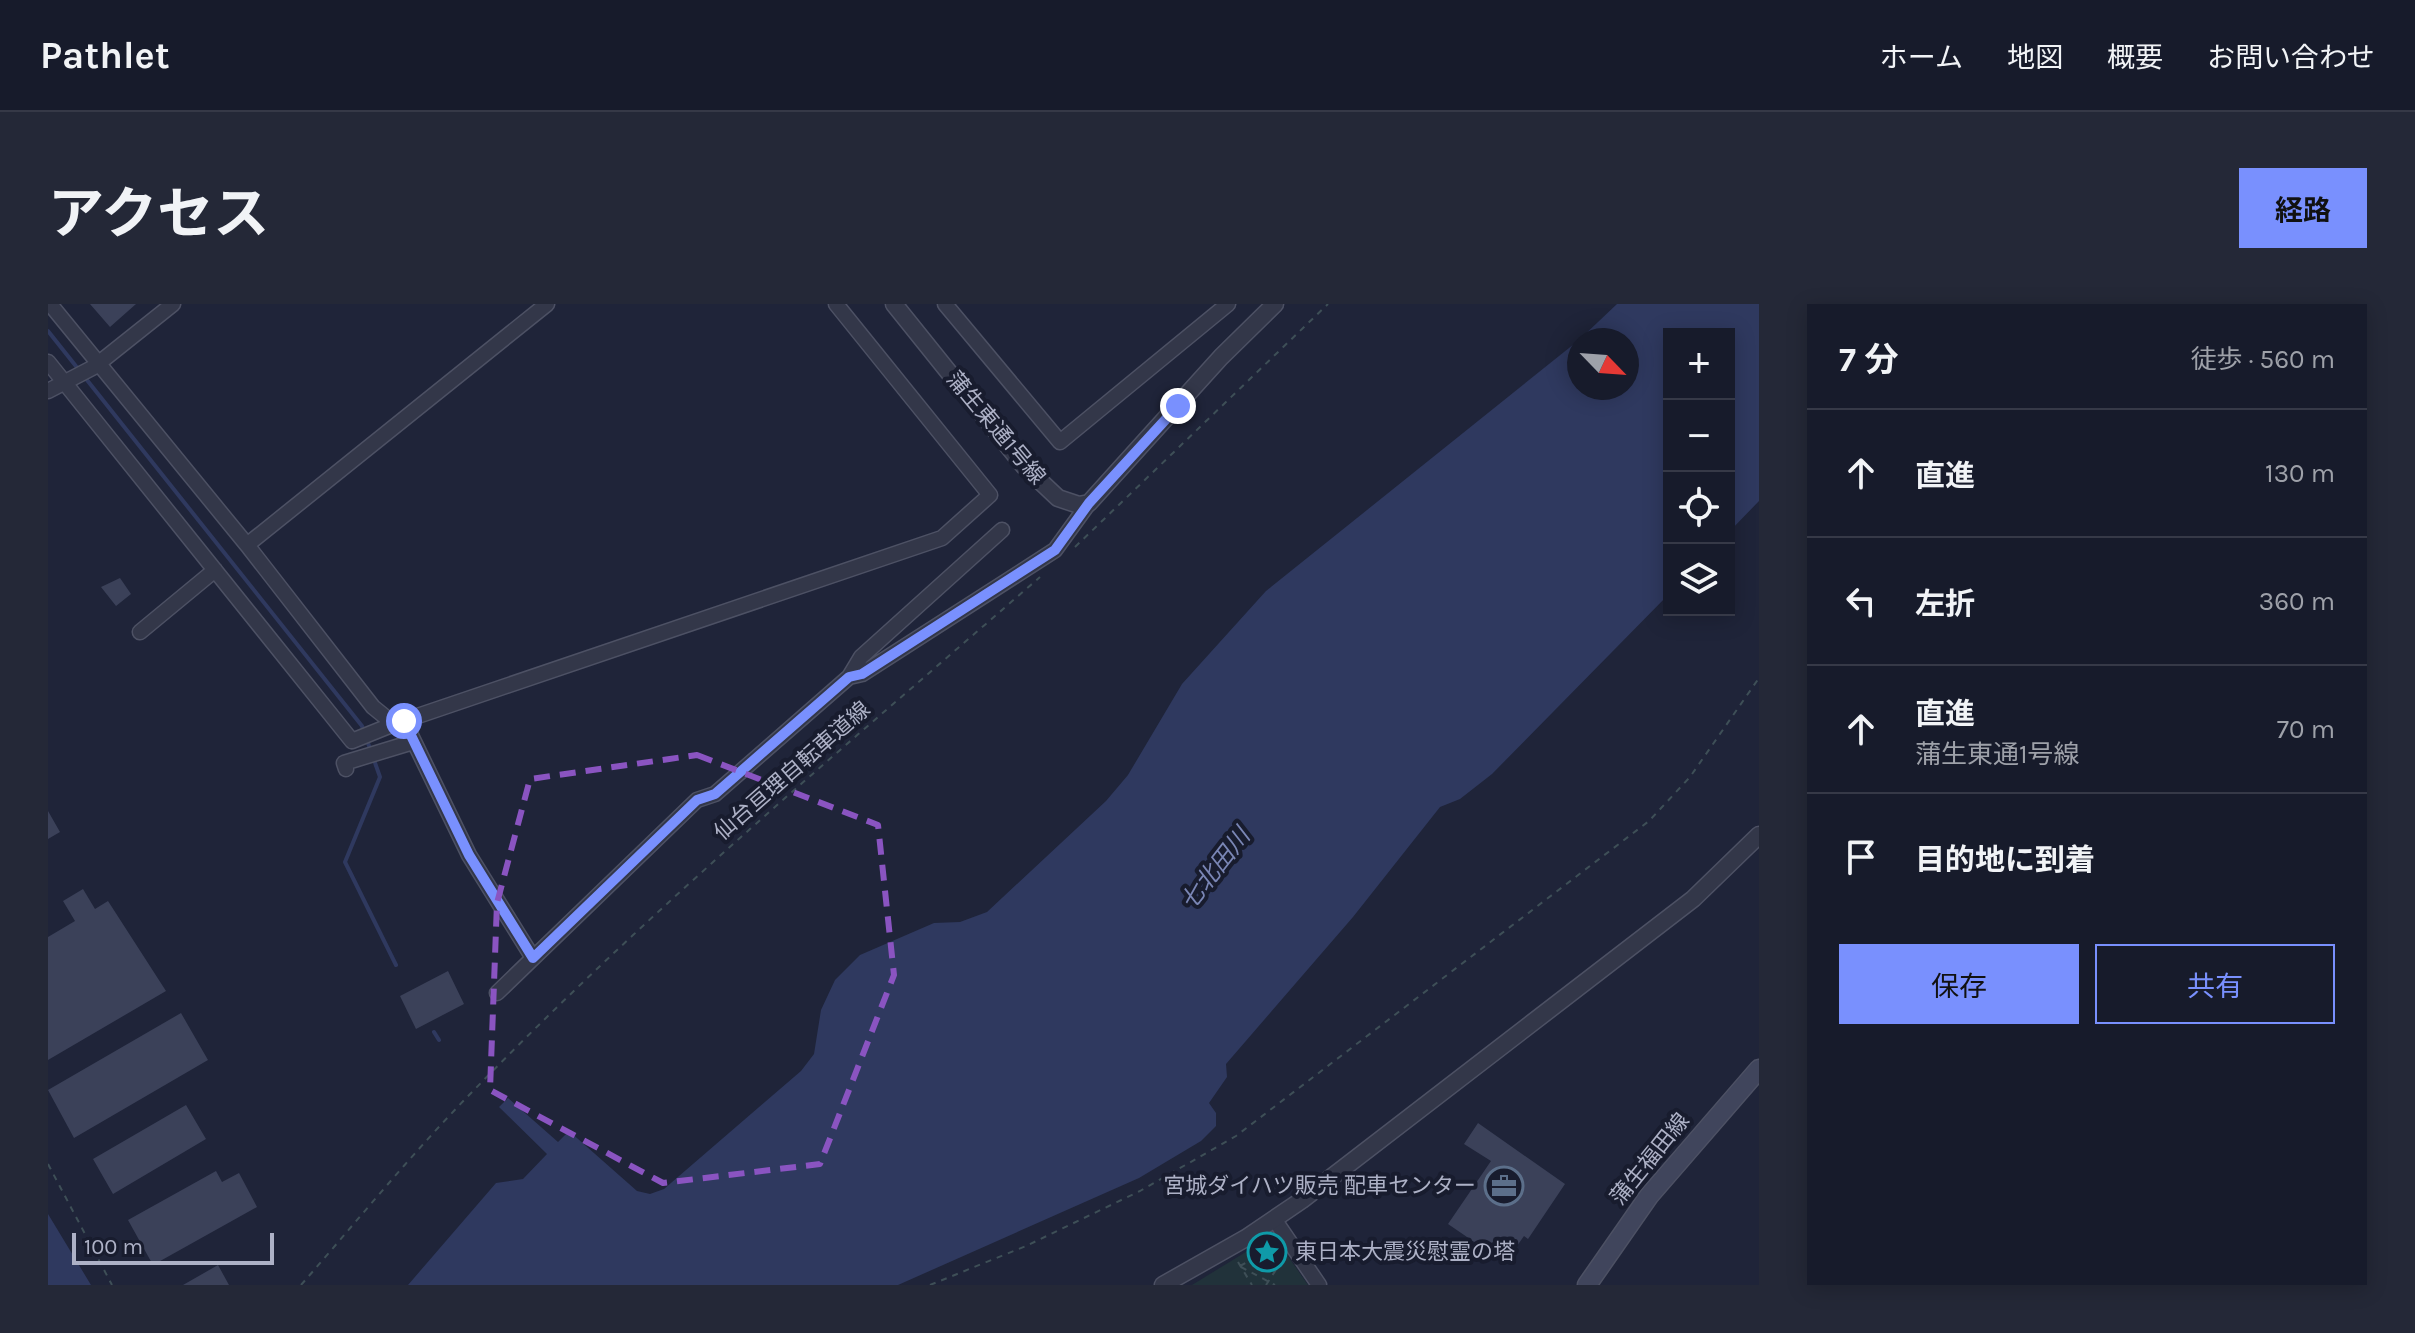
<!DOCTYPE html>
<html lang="ja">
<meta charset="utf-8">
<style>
body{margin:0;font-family:Karla,"Noto Sans JP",sans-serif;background:#242837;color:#f1f3f6}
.controls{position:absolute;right:24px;top:24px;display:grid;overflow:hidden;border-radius:0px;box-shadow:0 4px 20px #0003}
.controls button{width:72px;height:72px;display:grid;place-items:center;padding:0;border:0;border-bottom:2px solid #363947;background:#171b2b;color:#f1f3f6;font:40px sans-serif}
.compass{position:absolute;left:1519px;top:24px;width:72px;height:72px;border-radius:50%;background:#171b2b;box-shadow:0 4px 20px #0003;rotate:115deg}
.scale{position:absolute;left:24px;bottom:20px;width:202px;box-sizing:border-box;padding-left:8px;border:4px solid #adb1c6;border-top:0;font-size:22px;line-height:28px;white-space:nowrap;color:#adb1c6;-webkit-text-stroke:6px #181c2e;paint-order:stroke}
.stop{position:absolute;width:24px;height:24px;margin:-18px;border:6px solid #7990fe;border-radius:50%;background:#fff}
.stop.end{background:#7990fe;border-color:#fff;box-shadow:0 2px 8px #0008}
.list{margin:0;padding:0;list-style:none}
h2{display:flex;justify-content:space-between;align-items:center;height:104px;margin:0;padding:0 32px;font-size:34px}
h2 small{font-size:26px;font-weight:400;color:#9ea1a9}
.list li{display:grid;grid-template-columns:52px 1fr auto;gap:24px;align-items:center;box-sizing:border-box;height:128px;padding:0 32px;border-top:2px solid #363947}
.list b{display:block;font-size:30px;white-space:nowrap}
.list p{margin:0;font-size:26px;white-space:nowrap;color:#9ea1a9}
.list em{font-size:26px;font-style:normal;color:#9ea1a9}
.actions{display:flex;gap:16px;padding:24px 32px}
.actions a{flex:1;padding:18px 0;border:2px solid #7990fe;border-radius:0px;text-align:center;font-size:28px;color:#7990fe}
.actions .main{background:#7990fe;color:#111}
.icon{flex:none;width:44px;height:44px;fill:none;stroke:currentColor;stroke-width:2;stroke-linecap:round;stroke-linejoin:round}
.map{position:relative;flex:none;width:1711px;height:981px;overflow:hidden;border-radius:0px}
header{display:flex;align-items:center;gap:48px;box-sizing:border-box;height:112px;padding:0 40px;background:#171b2b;border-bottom:2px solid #363947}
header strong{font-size:38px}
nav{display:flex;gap:44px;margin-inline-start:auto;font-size:28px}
.intro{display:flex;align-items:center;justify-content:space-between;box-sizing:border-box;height:192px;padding:0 48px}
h1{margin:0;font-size:56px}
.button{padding:20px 36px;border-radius:0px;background:#7990fe;color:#111;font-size:28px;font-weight:700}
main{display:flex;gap:48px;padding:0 48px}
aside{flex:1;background:#171b2b;border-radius:0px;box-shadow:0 4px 20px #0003}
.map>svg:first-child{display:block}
.green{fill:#21323a}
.water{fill:#2f395f}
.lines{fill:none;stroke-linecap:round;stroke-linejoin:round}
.stream{stroke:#2f395f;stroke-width:4}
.building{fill:#3b4159}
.minor-casing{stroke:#4d5164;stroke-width:17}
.tertiary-casing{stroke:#4d5164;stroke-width:19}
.secondary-casing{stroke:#4d5164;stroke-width:21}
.path{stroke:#3e4f57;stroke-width:2;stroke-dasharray:6 6;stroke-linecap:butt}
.minor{stroke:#333749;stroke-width:14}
.tertiary{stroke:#333749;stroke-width:16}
.secondary{stroke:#40455c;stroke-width:18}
.route{stroke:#7990fe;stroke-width:10}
.marked{fill:none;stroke:#8a54c1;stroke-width:6;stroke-dasharray:16 10;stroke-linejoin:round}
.labels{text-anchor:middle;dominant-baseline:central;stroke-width:8;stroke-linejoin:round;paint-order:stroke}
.street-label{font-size:22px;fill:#adb1c6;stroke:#181c2e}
.poi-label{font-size:22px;fill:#adb1c6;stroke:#181c2e;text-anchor:end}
.water-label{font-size:24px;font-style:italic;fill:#7a86b5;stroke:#181c2e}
</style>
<header>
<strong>Pathlet</strong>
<nav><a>ホーム</a><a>地図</a><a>概要</a><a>お問い合わせ</a></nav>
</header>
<div class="intro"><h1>アクセス</h1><a class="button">経路</a></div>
<main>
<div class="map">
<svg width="1711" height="981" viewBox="0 0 1711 981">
<rect width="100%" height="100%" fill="#1f2439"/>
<!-- green -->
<path class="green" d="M1219 935 1230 938 1260 981H1144Z"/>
<!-- water -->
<path class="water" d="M1569 0H1711V197L1681 228V30H1621V290L1444 470 1412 495 1392 503 1305 613 1178 760 1179 773 1161 799 1168 809V822L1153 837 1091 874 850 981H360L448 879 475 875 499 850 451 803 460 794 510 838 521 827 589 887 602 890 616 885 753 767 766 750 773 706 787 676 812 651 886 619 912 618 939 608 1058 497 1080 471 1134 380 1218 287 1531 36V84H1579V36H1531Z
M0 910 43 981H0Z"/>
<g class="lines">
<!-- stream -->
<path class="stream" d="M0 27 314 422 332 473 297 558 348 661
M386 728 391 736"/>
</g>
<!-- building -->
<path class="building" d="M42 0H88L62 23Z
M72 274 83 290 68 302 53 283Z
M0 507 12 528 0 535Z
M35 585 47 605 60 597 118 687 0 756V633L27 617 15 597Z
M400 667 416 700 368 725 352 692Z
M133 709 160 756 26 834 0 786Z
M138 801 158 835 65 890 45 855Z
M1430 819 1517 880 1480 935 1476 932 1457 959 1400 920 1443 857 1416 840Z
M168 867 174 878 191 869 209 903 105 961 80 916Z
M170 961 181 981H135Z"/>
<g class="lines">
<!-- minor casing -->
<g class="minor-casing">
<path id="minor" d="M2 0 199 241 325 403 346 420 894 234 942 191 788 0
M897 0 1012 138 1180 0
M0 58 304 437 346 420
M0 87 46 63 125 0
M199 241 499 0
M92 328 167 266
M801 373 814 370 1007 246 1041 199
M356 417 421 551 485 654
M298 465 296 459 365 438
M449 689 649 496 667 490 801 373 813 353 954 226
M1226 915 1271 981"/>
</g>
<!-- tertiary casing -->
<g class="tertiary-casing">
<path id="tertiary" d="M846 0 976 162 1010 194 1031 201 1041 199 1173 53 1227 0
M1115 981 1198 934 1254 896 1645 595 1711 531"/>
</g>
<!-- secondary casing -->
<g class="secondary-casing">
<path id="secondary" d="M1539 981 1601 892 1711 765"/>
</g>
<!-- path -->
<path class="path" d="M1027 243 1280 0
M0 860 64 981
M1190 958 1204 981
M1192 962 1214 950 1230 946
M1193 963 1227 981
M253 981C310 916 365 848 426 786 604 603 800 440 992 273
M882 981 978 942 1092 887 1188 832 1601 517 1642 473 1711 374
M1218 981 1235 955"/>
<!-- minor -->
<use href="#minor" class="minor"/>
<!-- tertiary -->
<use href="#tertiary" class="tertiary"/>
<!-- secondary -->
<use href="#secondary" class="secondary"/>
</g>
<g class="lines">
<!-- route -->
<path class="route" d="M356 417 421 551 485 654 649 496 667 490 801 373 814 370 1007 246 1041 199 1130 102"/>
</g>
<!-- marked area -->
<path class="marked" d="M649 451 830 521 846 671 772 860 615 879 442 786 449 599 482 475Z"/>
<!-- icons -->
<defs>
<g id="office-ring" transform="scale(2)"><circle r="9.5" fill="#181c2e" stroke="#5c6f8a" stroke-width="1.5"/><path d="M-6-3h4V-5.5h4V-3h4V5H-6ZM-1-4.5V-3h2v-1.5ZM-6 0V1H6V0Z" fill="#5c6f8a"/></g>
<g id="sight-ring" transform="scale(2)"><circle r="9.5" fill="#181c2e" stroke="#0f9aa8" stroke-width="1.5"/><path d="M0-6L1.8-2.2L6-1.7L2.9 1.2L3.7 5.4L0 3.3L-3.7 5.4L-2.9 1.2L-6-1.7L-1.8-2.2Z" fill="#0f9aa8"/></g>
</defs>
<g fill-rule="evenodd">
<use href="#office-ring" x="1456" y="882"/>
<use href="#sight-ring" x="1219" y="948"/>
</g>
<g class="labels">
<!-- street labels -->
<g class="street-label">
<text transform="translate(948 124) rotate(50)">蒲生東通1号線</text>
<text transform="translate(744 467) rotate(-41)">仙台亘理自転車道線</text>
<text transform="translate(1602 855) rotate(-51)">蒲生福田線</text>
</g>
<!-- poi labels -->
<g class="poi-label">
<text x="1428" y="882">宮城ダイハツ販売 配車センター</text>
<text x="1247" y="948" text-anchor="start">東日本大震災慰霊の塔</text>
</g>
<!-- water labels -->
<g class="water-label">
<text transform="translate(1167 565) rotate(-52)">七北田川</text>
</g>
</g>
</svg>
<div class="controls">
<button>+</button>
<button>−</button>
<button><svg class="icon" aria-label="locate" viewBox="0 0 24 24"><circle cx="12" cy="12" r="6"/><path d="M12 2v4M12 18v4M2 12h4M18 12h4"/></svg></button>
<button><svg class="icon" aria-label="layers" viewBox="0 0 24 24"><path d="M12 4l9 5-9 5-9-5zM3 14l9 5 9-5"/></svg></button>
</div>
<svg class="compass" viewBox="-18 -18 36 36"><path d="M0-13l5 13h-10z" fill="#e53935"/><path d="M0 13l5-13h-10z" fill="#9ea1a9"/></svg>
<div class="scale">100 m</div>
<div class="stop" style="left:356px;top:417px"></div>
<div class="stop end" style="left:1130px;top:102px"></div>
</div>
<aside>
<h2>7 分<small>徒歩 · 560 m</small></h2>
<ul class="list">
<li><svg class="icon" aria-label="ahead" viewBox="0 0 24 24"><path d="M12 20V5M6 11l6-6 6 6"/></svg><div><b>直進</b></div><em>130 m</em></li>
<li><svg class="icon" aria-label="left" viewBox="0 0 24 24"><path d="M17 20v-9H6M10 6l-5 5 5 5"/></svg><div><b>左折</b></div><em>360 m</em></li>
<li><svg class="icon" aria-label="ahead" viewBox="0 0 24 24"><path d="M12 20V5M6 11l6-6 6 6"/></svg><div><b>直進</b><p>蒲生東通1号線</p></div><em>70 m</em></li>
<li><svg class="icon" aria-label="arrive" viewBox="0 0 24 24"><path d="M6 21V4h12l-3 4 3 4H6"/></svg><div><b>目的地に到着</b></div></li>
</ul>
<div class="actions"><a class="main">保存</a><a>共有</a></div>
</aside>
</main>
